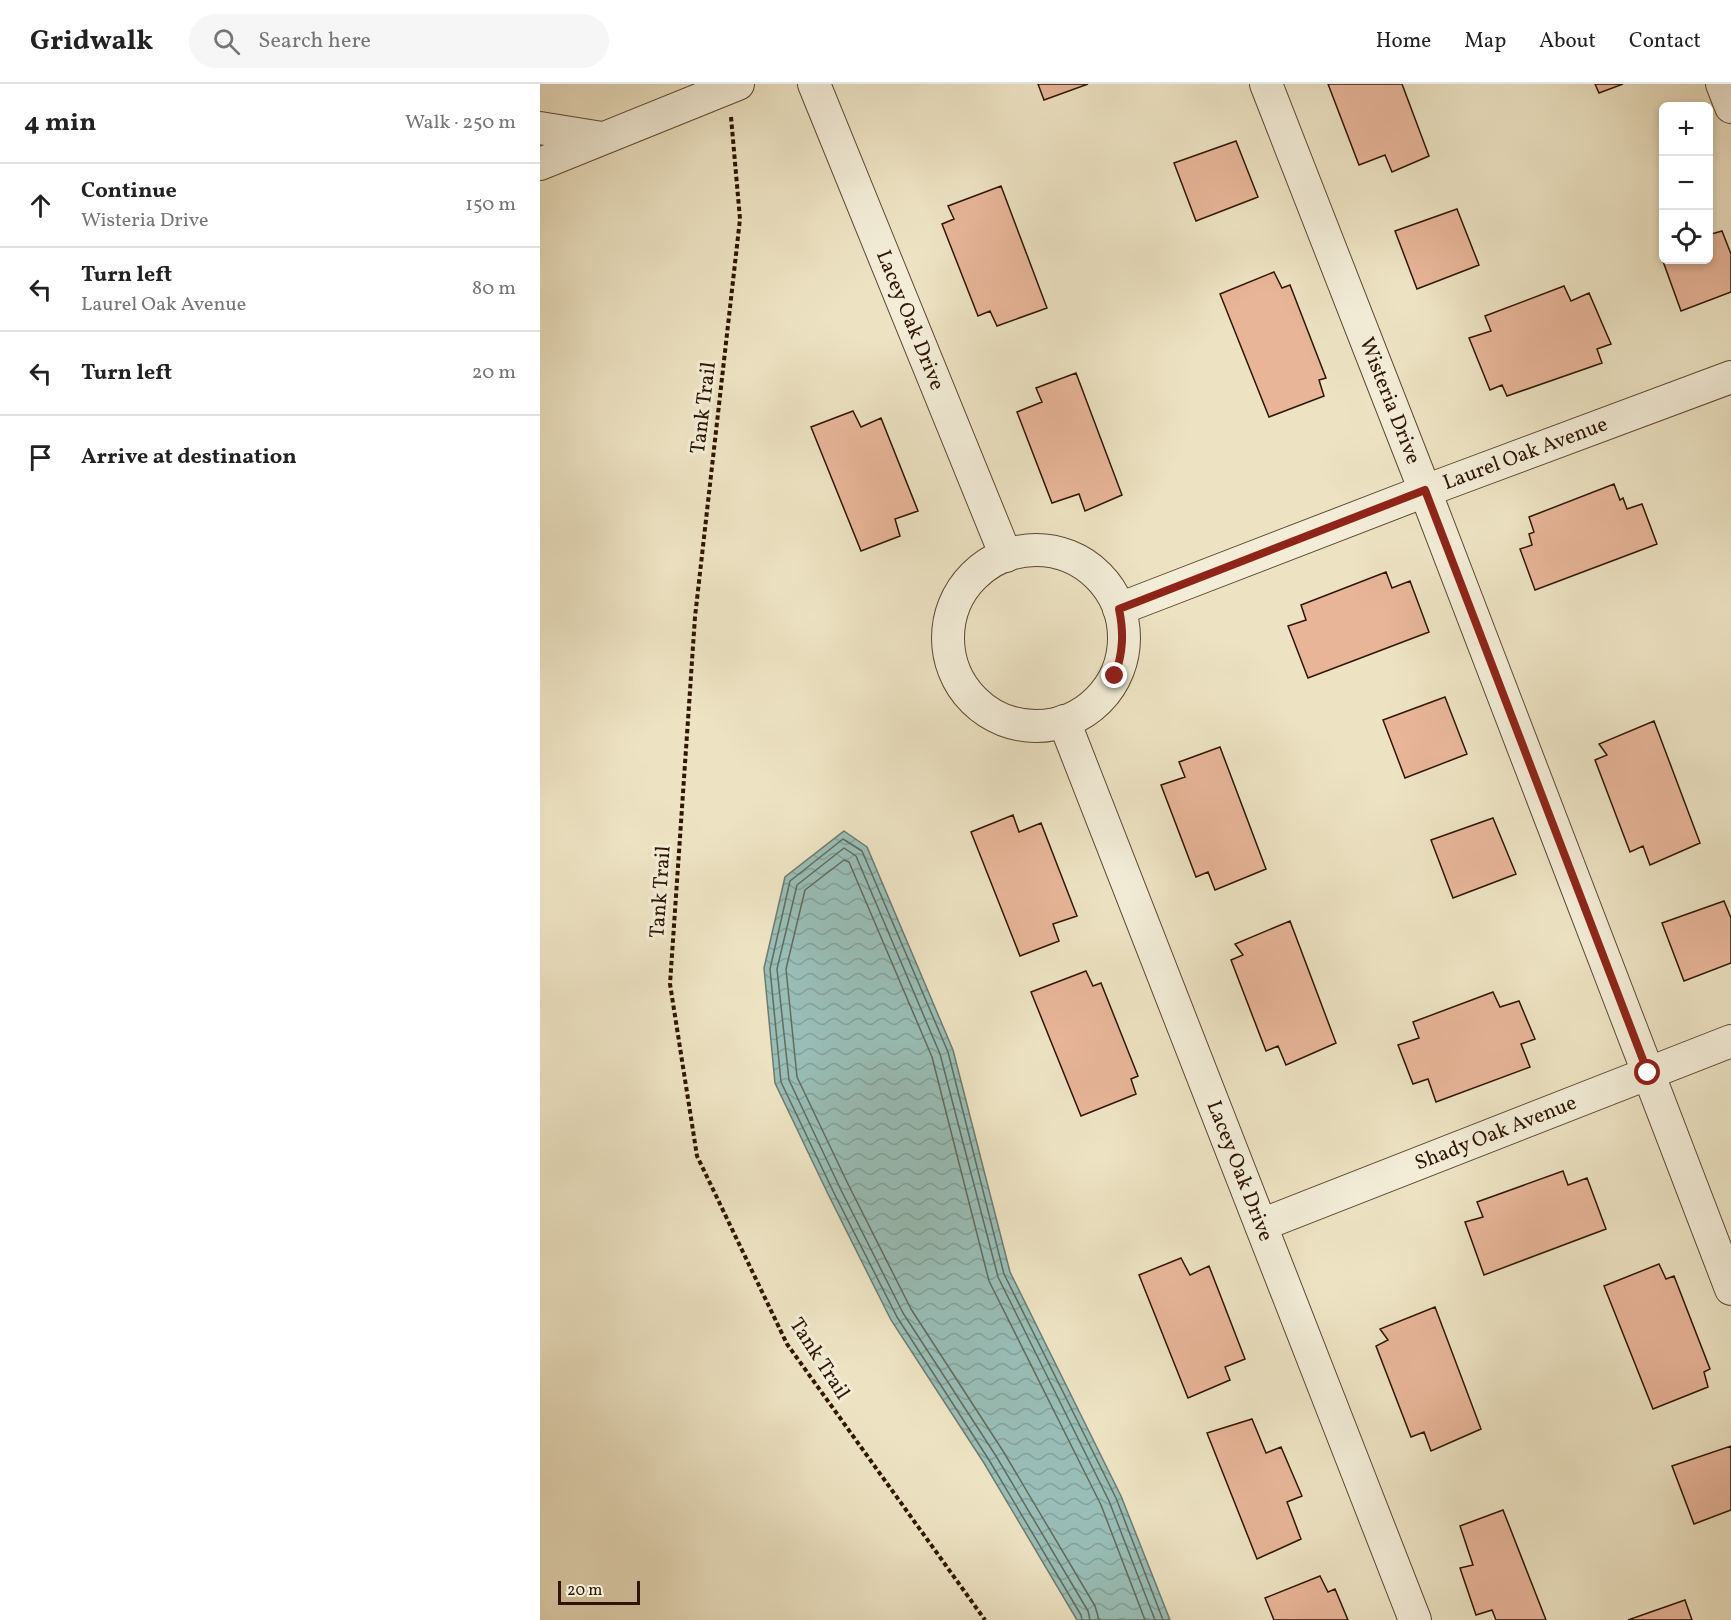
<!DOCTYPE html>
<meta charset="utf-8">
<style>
body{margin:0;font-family:Vollkorn,serif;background:#f6f6f6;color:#222}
.controls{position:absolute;right:18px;top:18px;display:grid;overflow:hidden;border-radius:9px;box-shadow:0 3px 9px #0003}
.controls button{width:54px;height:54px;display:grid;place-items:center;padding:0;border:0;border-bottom:2px solid #e0e0e0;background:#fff;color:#222;font:30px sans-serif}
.scale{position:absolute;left:18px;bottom:15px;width:82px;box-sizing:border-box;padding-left:6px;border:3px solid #2f1502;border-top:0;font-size:16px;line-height:21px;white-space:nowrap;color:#2f1502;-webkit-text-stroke:4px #f3edd8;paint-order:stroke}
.stop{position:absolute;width:18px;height:18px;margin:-14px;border:4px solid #8f2418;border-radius:50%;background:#fff}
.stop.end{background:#8f2418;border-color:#fff;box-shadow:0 2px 6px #0008}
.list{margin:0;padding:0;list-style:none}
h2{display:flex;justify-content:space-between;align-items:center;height:78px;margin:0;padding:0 24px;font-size:26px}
h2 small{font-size:20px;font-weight:400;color:#767676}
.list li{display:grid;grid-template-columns:39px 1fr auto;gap:18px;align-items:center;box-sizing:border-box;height:84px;padding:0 24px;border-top:2px solid #e0e0e0}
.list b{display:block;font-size:22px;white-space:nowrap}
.list p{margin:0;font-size:20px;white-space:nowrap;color:#767676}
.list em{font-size:20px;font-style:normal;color:#767676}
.icon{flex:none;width:33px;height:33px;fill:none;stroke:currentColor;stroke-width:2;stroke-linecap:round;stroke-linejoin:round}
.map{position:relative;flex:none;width:1191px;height:1536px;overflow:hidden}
header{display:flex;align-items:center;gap:36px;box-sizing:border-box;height:84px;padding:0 30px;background:#fff;border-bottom:2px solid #e0e0e0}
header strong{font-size:28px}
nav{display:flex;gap:33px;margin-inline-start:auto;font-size:21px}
.search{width:420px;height:54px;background:#f6f6f6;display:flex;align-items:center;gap:15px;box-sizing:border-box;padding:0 21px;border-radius:33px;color:#767676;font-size:22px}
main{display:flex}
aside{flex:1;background:#fff}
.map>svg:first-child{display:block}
.water{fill:url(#water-waves);stroke:#6f7a6f;stroke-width:1.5}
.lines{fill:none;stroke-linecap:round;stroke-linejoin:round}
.shore{stroke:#646a5c;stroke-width:1.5}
.building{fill:#e8b599;stroke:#2f1502;stroke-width:1.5}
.minor-casing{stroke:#5e4832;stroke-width:34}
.path{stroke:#2f1502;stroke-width:4;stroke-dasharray:4.5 3;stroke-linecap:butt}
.minor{stroke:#f3edd8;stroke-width:32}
.route{stroke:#8f2418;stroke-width:8}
.labels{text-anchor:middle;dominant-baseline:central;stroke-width:6;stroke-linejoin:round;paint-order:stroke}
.street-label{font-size:21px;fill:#2f1502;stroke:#f3edd8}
</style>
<header>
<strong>Gridwalk</strong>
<div class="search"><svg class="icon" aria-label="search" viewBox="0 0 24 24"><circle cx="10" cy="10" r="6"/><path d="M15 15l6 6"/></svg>Search here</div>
<nav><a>Home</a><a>Map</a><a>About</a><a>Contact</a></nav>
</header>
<main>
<aside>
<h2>4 min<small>Walk · 250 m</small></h2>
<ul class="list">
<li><svg class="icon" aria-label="ahead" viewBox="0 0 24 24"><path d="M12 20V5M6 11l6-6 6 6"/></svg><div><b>Continue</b><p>Wisteria Drive</p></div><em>150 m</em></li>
<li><svg class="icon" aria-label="left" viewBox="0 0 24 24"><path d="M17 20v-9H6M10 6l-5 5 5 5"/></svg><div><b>Turn left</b><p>Laurel Oak Avenue</p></div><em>80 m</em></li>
<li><svg class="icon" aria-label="left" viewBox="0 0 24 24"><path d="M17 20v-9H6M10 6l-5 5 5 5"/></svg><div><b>Turn left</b></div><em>20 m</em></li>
<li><svg class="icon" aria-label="arrive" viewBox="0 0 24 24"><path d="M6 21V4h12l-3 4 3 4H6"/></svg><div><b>Arrive at destination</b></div></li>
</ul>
</aside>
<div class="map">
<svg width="1191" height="1536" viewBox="0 0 1191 1536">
<defs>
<pattern id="water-waves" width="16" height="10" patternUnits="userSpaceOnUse" patternTransform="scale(1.5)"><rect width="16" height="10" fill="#99beb7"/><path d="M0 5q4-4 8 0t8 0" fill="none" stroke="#84a29c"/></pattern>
</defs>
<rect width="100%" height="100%" fill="#ede3c3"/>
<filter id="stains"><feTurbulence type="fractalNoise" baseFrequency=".00333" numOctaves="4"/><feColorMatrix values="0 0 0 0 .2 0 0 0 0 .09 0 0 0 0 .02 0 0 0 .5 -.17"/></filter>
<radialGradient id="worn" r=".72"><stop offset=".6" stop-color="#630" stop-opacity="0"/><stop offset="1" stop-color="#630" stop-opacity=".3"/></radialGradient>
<!-- water -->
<path class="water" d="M304 747 327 763 413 966 470 1188 581 1412 630 1536H537L444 1379 351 1236 288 1110 235 999 224 884 245 793Z"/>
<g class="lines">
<!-- shore -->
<path class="shore" d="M542 1536 541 1531 449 1376 357 1233 293 1107 241 998 230 885 250 797 303 755 322 767 408 968 464 1190 576 1414 623 1536
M550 1536 548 1527 456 1372 363 1229 300 1104 249 996 237 885 257 801 304 764 316 772 400 970 458 1193 569 1417 615 1536
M559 1536 555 1522 463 1367 371 1225 308 1100 257 993 246 885 265 806 304 776 309 778 392 973 449 1197 561 1421 605 1536"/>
</g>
<!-- building -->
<path class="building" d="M498 0H548L504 16Z
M788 0H862L889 72 852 88 845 71 819 81Z
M1055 0H1083L1059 9Z
M696 57 718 113 656 137 634 79Z
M461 102 507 224 457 242 450 227 438 232 402 140 414 135 408 122Z
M917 125 939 181 877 205 855 147Z
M1182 147 1191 170V208L1141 227 1120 169 1124 167V176H1168V151Z
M734 188 742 204 750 201 786 294 779 296 784 312 729 333 680 210Z
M1024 202 1031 217 1049 209 1071 260 1057 265 1062 279 967 312 962 301 950 306 929 254 951 247 945 232Z
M536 289 582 411 545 427 539 410 512 419 477 328 502 318 496 304Z
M313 327 321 343 341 334 378 427 355 435 360 452 321 467 271 343Z
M1074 400 1080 416 1083 414 1087 425 1102 420 1117 460 995 506 980 465 992 461 989 450 994 448 989 433Z
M846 488 852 504 870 497 889 548 768 594 748 542 766 536 761 521Z
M905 613 927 670 865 694 843 636Z
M1114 637 1160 759 1110 781 1103 762 1090 768 1055 676 1067 671 1059 660Z
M680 663 726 785 675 806 668 788 656 793 621 701 645 693 639 678Z
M473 731 479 748 501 739 537 832 513 840 519 857 480 872 431 748Z
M953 734 976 790 913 814 891 756Z
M1184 817 1191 834V879L1144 897 1122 839Z
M750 837 796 959 746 981 738 962 726 967 691 876 703 871 695 860Z
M546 887 553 902 561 899 598 992 591 995 596 1010 541 1032 491 908Z
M953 908 960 923 979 917 995 955 981 960 990 983 896 1018 888 995 873 1000 858 961 879 954 873 938Z
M1023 1087 1028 1101 1047 1094 1066 1145 944 1191 925 1138 943 1133 937 1118Z
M641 1174 650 1191 669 1182 705 1275 685 1283 690 1296 648 1314 599 1191Z
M1119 1180 1126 1195 1134 1192 1170 1285 1164 1288 1168 1303 1113 1325 1064 1202Z
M895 1223 941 1345 891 1367 884 1348 871 1353 836 1262 848 1256 840 1245Z
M712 1335 726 1369 741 1363 762 1412 747 1418 761 1455 717 1475 667 1349Z
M1191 1362V1426L1154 1440 1132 1382Z
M963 1426 1006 1536H956L952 1526 936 1531 920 1484 933 1481 920 1442Z
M780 1492 788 1508 795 1505 808 1536H734L725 1514Z
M1145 1516 1152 1536H1088Z"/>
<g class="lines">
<!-- minor casing -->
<g class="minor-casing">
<g id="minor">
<path id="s1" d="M274 0 466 472"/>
<path id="s2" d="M726 0 885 407 1191 1205"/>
<path d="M1182 0 1191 23"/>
<path d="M0 44 62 54"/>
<path d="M0 80 198 0"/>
<circle cx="496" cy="554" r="88"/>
<path id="s3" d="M579 525 885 407 1191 293"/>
<path id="s4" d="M524 637 875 1536"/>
<path id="s5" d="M721 1141 1191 957"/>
</g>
</g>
<!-- path -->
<path class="path" d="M191 33 200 135 155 533 130 900 157 1072 247 1260 445 1536"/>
<!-- minor -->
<use href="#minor" class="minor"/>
</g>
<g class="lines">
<!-- route -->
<path class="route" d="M575 592C583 568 584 549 579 525L885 406 1108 989"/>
</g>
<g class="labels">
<!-- street labels -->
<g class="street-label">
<text stroke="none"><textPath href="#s1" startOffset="255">Lacey Oak Drive</textPath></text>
<text stroke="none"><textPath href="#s2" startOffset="340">Wisteria Drive</textPath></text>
<text transform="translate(164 324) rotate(-83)">Tank Trail</text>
<text stroke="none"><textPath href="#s3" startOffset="435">Laurel Oak Avenue</textPath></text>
<text transform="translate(121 808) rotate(-86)">Tank Trail</text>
<text stroke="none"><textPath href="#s5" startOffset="252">Shady Oak Avenue</textPath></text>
<text stroke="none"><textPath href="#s4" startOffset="483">Lacey Oak Drive</textPath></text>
<text transform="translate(279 1275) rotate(57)">Tank Trail</text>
</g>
</g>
<rect width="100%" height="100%" filter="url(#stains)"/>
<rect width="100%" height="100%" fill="url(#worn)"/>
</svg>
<div class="controls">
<button>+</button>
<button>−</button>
<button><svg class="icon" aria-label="locate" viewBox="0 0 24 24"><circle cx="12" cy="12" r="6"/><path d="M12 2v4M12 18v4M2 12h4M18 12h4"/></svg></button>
</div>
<div class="scale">20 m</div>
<div class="stop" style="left:1108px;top:989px"></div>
<div class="stop end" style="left:575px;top:592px"></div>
</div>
</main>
